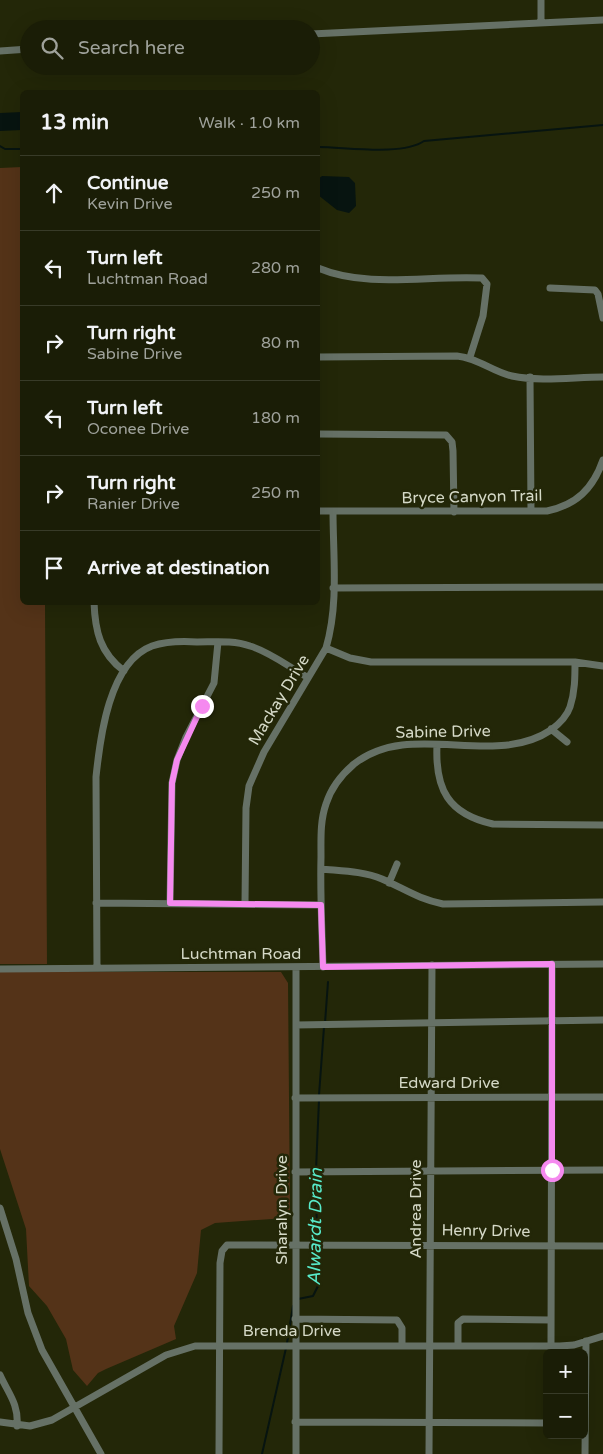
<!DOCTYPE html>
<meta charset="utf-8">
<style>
body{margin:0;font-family:"Varela Round",sans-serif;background:#232610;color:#f1f3f6}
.controls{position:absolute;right:15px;bottom:15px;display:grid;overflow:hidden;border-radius:8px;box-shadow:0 5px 20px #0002}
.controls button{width:45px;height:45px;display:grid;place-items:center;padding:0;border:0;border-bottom:1px solid #383b28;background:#1a1d06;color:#f1f3f6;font:25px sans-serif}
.stop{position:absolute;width:15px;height:15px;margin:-11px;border:4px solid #f589ef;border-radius:50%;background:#fff}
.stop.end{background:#f589ef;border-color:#fff;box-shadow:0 1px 5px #0008}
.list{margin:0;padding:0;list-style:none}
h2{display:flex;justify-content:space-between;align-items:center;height:65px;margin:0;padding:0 20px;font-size:21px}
h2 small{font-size:16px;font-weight:400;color:#9fa29b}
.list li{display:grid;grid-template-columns:32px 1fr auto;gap:15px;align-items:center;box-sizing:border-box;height:75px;padding:0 20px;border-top:1px solid #383b28}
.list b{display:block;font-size:19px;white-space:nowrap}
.list p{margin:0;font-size:16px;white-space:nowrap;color:#9fa29b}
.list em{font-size:16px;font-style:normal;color:#9fa29b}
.icon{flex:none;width:28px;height:28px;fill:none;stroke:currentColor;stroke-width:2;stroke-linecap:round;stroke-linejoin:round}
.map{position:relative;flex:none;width:603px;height:1454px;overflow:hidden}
.search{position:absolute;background:#1a1d06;box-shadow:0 5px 20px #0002;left:20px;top:20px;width:300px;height:55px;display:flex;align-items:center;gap:12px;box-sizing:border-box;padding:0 18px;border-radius:28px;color:#9fa29b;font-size:19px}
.panel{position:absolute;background:#1a1d06;box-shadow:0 5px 20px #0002;left:20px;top:90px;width:300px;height:515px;border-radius:8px}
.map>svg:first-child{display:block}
.green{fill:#543318}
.water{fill:#071410}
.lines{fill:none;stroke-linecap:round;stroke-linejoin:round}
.stream{stroke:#071410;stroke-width:2}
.minor{stroke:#667166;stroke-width:7}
.route{stroke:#f589ef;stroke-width:6}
.labels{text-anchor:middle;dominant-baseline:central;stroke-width:5;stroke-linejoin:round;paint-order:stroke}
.street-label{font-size:16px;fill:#d5d9c7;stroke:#232708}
.water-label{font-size:18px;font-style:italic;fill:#58eaca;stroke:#232708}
</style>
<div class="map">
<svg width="603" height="1454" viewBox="0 0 603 1454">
<rect width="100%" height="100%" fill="#232708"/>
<!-- green -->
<path class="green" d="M22 167V602L45 603 47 964H0V168Z
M0 972H281L288 983 290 1210 286 1218 215 1223 201 1230 197 1273 174 1326 176 1339 106 1369 98 1373 87 1386 73 1370 66 1339 47 1306 29 1286 26 1229 0 1149Z"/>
<!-- water -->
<path class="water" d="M22 112V130L0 131V113Z
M322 176 349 177 355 183 356 206 349 213 337 210 318 195V179Z"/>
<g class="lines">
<!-- stream -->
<path class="stream" d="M0 146 5 149H22
M318 147C346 147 402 156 424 141L603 125
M325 1023 328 982
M319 1095 324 1027
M316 1170 319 1100
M316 1174 317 1242
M298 1299 313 1296 318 1286 317 1247
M287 1343 293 1306
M262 1454 286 1348"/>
<!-- minor -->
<path class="minor" d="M541 0V23
M311 34 603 20
M0 51 29 49
M318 268C368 289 428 275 482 278L487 284 483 316 470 357
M550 288 595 290 598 294 603 318
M318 357 457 356C478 358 493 372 512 376 541 382 574 377 603 377
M530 377 531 511
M318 434 446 435 452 442 453 451 454 512
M318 511H547C576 505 593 489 603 460
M333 588 603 587
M94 602C95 631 100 653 124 671
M326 648 350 658 371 662H575L603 666
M551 729 567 742
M437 745C435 789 448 814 493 824L603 825
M321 869C341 871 363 871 382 879 405 889 418 899 443 904L603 902
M389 883 397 864
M96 903 321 905
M170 903 172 783 177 760 186 737 214 683 218 642
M245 903 246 808 249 786 264 752 326 648C339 604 333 556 333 511
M296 967V1454
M323 967C322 930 320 893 321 857 321 839 320 821 326 804 331 788 341 775 354 764 411 719 493 769 551 730 559 724 567 716 570 707 575 692 575 677 575 662
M97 968 96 777C100 738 109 662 152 646 167 641 182 641 197 642 215 642 233 640 250 646 270 652 289 667 307 677
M0 969 603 964
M296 1025 603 1020
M295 1098 603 1097
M295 1172 603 1170
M0 1208 16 1259 28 1313 42 1350 101 1454
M295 1319 397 1320 402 1328V1346
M458 1346V1323L463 1319 551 1320
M551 1346 552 964
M0 1375C8 1393 19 1404 17 1426
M0 1422 30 1426 52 1420 166 1355 195 1346H560L574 1345 603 1336
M295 1422 547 1423
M219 1454 220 1263 222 1251 227 1245 603 1246
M429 1454 432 965
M585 1454 586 1341"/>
</g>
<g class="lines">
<!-- route -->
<path class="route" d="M202 706 177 760 172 783 170 903 321 905 323 967 552 964V1170"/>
</g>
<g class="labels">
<!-- street labels -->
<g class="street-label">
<text transform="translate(472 497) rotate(-1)">Bryce Canyon Trail</text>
<text transform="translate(279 700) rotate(-59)">Mackay Drive</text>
<text transform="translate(443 732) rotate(-1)">Sabine Drive</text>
<text x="241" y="954">Luchtman Road</text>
<text x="449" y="1083">Edward Drive</text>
<text transform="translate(416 1209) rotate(-90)">Andrea Drive</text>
<text transform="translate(282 1210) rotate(-90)">Sharalyn Drive</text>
<text transform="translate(486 1231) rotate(1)">Henry Drive</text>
<text x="292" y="1331">Brenda Drive</text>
</g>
<!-- water labels -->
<g class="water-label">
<text transform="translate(315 1227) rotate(-89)">Alwardt Drain</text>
</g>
</g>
</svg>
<div class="controls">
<button>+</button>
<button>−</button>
</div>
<div class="stop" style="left:552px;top:1170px"></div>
<div class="stop end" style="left:202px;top:706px"></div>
<div class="search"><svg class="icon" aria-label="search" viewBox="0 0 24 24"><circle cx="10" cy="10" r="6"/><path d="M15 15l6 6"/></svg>Search here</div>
<section class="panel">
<h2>13 min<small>Walk · 1.0 km</small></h2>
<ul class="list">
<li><svg class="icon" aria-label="ahead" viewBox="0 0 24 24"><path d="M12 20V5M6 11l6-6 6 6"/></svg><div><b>Continue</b><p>Kevin Drive</p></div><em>250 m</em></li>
<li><svg class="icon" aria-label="left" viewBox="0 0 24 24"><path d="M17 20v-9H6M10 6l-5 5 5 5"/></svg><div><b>Turn left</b><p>Luchtman Road</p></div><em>280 m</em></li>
<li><svg class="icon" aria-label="right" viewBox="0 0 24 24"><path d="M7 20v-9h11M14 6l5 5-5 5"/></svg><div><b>Turn right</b><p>Sabine Drive</p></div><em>80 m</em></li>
<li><svg class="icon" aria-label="left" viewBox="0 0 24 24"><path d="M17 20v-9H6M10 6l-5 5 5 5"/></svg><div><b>Turn left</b><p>Oconee Drive</p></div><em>180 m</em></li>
<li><svg class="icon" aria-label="right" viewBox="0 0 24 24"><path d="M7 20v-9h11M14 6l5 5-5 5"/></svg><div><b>Turn right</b><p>Ranier Drive</p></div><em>250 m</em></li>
<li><svg class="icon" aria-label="arrive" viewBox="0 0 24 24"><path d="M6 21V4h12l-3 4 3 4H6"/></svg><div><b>Arrive at destination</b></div></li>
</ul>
</section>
</div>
